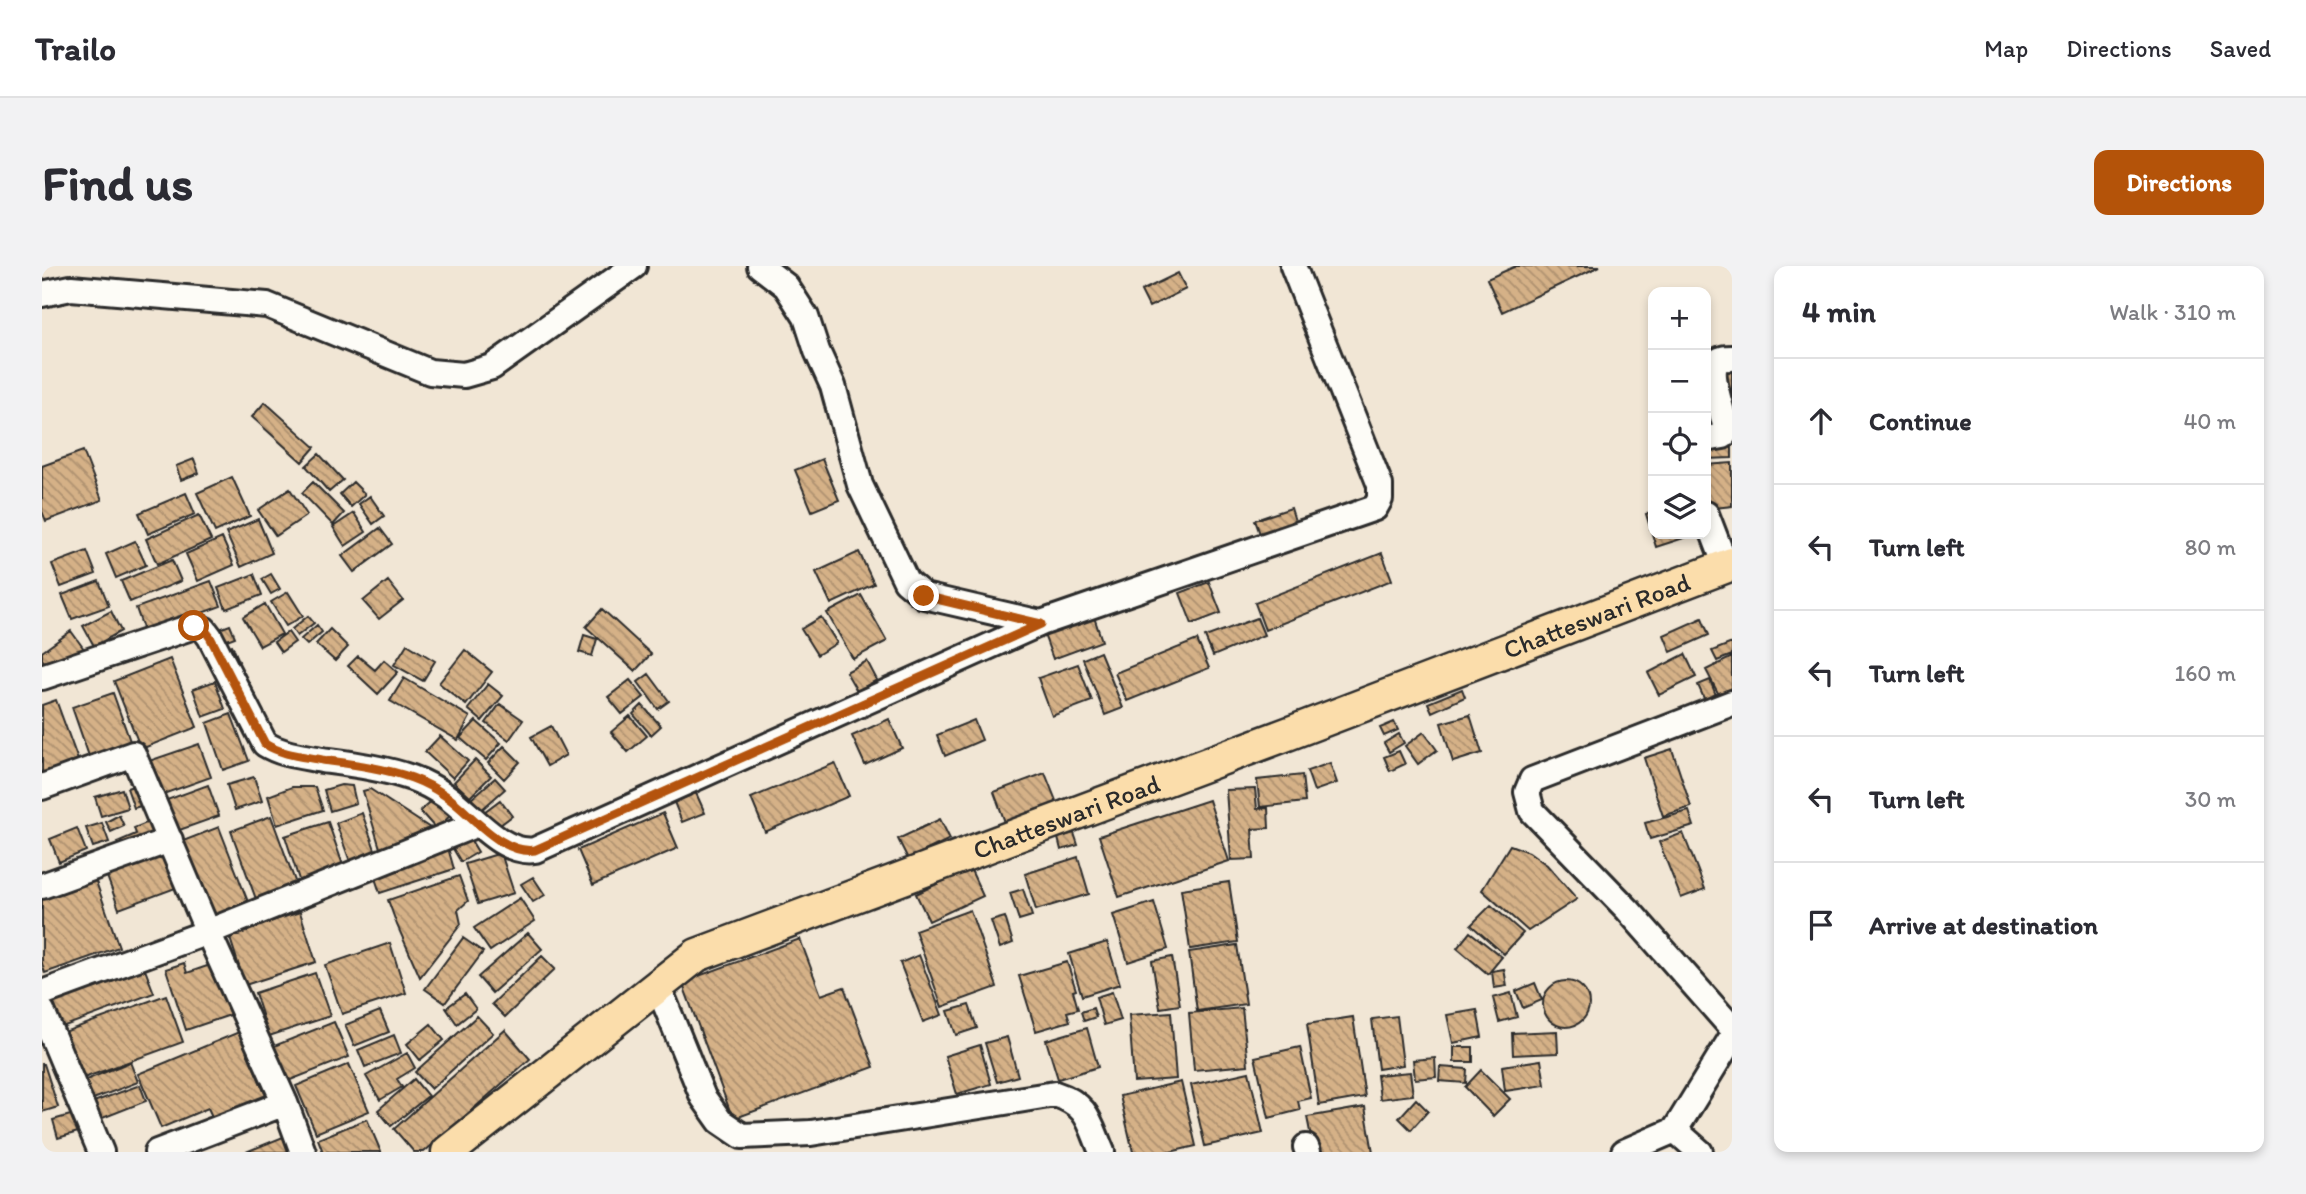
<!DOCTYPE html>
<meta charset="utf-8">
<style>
body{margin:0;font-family:Itim,sans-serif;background:#f2f2f3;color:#2b2b33}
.controls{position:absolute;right:21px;top:21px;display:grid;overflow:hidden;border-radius:14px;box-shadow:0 4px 10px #0003}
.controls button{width:63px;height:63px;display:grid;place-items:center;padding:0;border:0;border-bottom:2px solid #e1e1e2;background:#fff;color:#2b2b33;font:35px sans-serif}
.stop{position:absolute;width:21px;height:21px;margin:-16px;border:5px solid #b45309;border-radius:50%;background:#fff}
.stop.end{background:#b45309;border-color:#fff;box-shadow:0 2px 7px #0008}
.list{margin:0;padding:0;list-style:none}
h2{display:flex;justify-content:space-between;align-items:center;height:91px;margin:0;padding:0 28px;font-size:30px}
h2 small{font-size:23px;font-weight:400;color:#7c7c81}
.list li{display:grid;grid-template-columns:46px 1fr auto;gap:21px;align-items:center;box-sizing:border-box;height:126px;padding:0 28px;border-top:2px solid #e1e1e2}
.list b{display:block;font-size:26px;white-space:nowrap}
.list em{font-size:23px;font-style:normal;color:#7c7c81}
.icon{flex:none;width:38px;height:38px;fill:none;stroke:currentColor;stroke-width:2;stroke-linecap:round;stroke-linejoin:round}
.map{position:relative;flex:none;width:1690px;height:886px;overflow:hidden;border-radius:14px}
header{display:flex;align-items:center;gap:42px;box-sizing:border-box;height:98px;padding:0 35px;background:#fff;border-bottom:2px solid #e1e1e2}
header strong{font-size:33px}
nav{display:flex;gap:38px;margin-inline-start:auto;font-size:24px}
.intro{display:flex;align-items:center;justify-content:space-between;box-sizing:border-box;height:168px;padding:0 42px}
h1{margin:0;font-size:49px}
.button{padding:18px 32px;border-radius:14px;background:#b45309;color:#fff;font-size:24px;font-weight:700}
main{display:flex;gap:42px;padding:0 42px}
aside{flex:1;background:#fff;border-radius:14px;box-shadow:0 4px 10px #0003}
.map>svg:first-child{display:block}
.building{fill:url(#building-back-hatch);stroke:#2b2b2b;stroke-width:2}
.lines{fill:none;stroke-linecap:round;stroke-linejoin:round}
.minor-casing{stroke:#2b2b2b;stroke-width:30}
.major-casing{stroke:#2b2b2b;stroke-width:37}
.minor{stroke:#fdfcf7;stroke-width:24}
.major{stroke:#fbddab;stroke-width:32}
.route{stroke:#b45309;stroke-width:9}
.labels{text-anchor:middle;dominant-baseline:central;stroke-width:6;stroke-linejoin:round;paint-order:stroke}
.street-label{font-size:26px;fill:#2b2b2b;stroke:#fdfcf7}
</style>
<header>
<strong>Trailo</strong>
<nav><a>Map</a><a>Directions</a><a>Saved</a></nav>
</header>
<div class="intro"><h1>Find us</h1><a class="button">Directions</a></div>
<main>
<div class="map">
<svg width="1690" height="886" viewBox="0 0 1690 886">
<defs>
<pattern id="building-back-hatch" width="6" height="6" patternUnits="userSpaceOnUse" patternTransform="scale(1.75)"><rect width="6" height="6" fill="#d5b187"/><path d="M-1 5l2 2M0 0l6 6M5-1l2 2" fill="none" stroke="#ad906f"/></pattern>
</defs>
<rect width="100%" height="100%" fill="#f1e6d5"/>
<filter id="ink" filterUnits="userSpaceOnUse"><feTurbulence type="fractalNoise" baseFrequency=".0143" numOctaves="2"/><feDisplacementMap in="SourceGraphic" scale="14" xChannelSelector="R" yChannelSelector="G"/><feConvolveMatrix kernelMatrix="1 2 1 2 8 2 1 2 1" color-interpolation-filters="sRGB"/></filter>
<g filter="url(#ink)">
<!-- building -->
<path class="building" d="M1474 0H1558L1460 46 1445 13Z
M1136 7 1144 23 1107 41 1099 25Z
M1690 100V148L1682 102Z
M223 136 273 181 260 196 210 151Z
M1690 179V192L1664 193V180Z
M41 185 60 234 4 255 0 245V200Z
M277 188 301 214 287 226 264 200Z
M152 193 157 207 139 214 134 200Z
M780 193 797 234 770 245 753 204Z
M1690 197V240L1664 243V199Z
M190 211 208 250 173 266 155 227Z
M271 216 302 247 291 259 260 227Z
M311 216 323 228 309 241 298 228Z
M248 223 265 249 234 270 216 244Z
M144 227 153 248 106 268 97 247Z
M328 230 342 250 331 258 317 238Z
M1249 242 1256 265 1221 276 1213 254Z
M1611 246V268H1654L1614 281 1604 248Z
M312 247 324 266 303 280 291 261Z
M157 249 169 274 115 298 104 273Z
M216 253 230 287 199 301 184 267Z
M338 262 350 278 312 306 300 290Z
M180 272 192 299 156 315 144 288Z
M93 275 104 299 74 312 64 288Z
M45 285 54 308 19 321 10 298Z
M817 286 832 318 789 338 774 306Z
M1340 287 1350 314 1223 364 1213 337Z
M130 294 139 315 88 336 79 315Z
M212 308 220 329 184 343 176 322Z
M229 308 238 323 229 328 220 313Z
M57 315 67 340 30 353 20 329Z
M169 315 179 340 103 368 94 342Z
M346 315 361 334 337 353 321 335Z
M1167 316 1179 347 1150 358 1138 327Z
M246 326 261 350 244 360 229 336Z
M819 329 845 375 811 393 785 347Z
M223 338 240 368 218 380 201 351Z
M560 343 609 388 593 405 544 361Z
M69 345 79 365 52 380 41 360Z
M1050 345 1060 375 1011 393 1000 363Z
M266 350 272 357 255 370 250 363Z
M779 351 795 377 775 389 759 363Z
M1215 352 1222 369 1171 390 1163 371Z
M1660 352 1667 369 1629 386 1622 369Z
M188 359 193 371 177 377 172 365Z
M275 359 280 366 265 379 259 373Z
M288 363 306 381 293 395 274 378Z
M29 365 42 383 10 407 0 393V386Z
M246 366 253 376 239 386 232 376Z
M542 369 555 373 550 390 537 386Z
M1155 374 1167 402 1085 435 1073 407Z
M1690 377V389L1675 395 1670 385Z
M365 378 393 395 381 415 352 399Z
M190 379 197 395 186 400 179 384Z
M423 384 450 406 424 439 397 417Z
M1058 386 1081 442 1063 449 1041 393Z
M1643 388 1654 411 1617 429 1606 407Z
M316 390 333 404 342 394 356 406 336 428 306 400Z
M1690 391V422L1677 429 1664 404Z
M128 393 155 461 99 483 72 415Z
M825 395 835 414 815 425 804 406Z
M1036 398 1050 435 1010 450 996 412Z
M607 408 627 435 616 443 596 416Z
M362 412 428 451 416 474 348 435Z
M588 414 602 431 580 448 566 431Z
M1668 414 1675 432 1664 437 1656 419Z
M173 415 183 443 161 451 151 423Z
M446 418 461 430 440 455 426 443Z
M1420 423 1423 431 1390 446 1386 437Z
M71 427 89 478 48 493 30 441Z
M14 434 37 497 0 511V439Z
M458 438 481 454 467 474 444 457Z
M600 439 619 460 609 469 591 448Z
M189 448 207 495 181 504 165 457Z
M1428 449 1440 487 1411 496 1399 457Z
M588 450 605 470 586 486 569 466Z
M847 453 860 482 823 499 810 470Z
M932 454 940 474 903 490 895 469Z
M434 455 459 477 444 494 418 472Z
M1352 456 1356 464 1342 470 1338 462Z
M509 460 524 489 505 500 489 471Z
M1382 466 1395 484 1376 498 1363 480Z
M1357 468 1362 477 1347 486 1342 477Z
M398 470 426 495 411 512 383 486Z
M157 478 169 511 113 531 101 497Z
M462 480 478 496 462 513 446 497Z
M1630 483 1649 541 1621 550 1602 492Z
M1357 485 1363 498 1348 505 1342 491Z
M433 494 449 510 428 531 412 516Z
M793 497 807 530 723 566 709 532Z
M1288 497 1295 517 1272 525 1265 505Z
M1003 507 1016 540 964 559 952 526Z
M1260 509 1263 536 1218 541 1215 514Z
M212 511 220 535 193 544 185 519Z
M453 512 463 523 438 545 428 534Z
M101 517 108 537 92 542 85 522Z
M166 519 177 550 132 566 122 535Z
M299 519 310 520 314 537 288 545 282 524Z
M250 521H273L281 544 235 559 226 530Z
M80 523 86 542 59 550 53 531Z
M328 523 388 562 386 574 340 589 321 525Z
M1213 523 1215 543 1226 542 1227 562 1210 563 1212 593 1189 594 1184 524Z
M654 527 663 547 640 556 632 536Z
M393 532 409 549 394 563 378 545Z
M458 534 470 550 454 562 442 546Z
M1167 534 1187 595 1077 631 1057 570Z
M1647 545 1652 560 1608 573 1603 557Z
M320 547 336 592 310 601 294 557Z
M621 547 636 582 551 619 536 584Z
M77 549 82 560 69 566 64 556Z
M229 550 254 618 214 633 189 565Z
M114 553 121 569 79 586 75 576 94 568 92 562Z
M898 553 908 573 866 593 856 573Z
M286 556 303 605 259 620 243 570Z
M60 557 67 576 51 581 44 562Z
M177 561 206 636 170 650 141 575Z
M35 562 44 585 17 596 8 573Z
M424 566 436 586 419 596 407 576Z
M1032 567 1036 579 1019 584 1016 572Z
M1641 567 1663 623 1639 632 1617 576Z
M1468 579 1487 586 1505 599 1535 633 1486 665 1440 624Z
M125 582 139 620 77 643 63 605Z
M406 582 412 603 338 627 331 606Z
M459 587 472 627 436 638 423 598Z
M1036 591 1047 628 994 644 983 608Z
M928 602 941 630 887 655 874 628Z
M52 610 77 681 3 707 0 697V628Z
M417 610 426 635 416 644 419 658 378 711 355 659 346 634Z
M491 611 503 629 491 636 479 618Z
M1187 616 1196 676 1148 683 1139 623Z
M981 623 990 650 977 654 968 627Z
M478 632 493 655 448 685 432 662Z
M1112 636 1126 683 1086 696 1071 649Z
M1449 639 1481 667 1462 688 1429 659Z
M928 644 955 721 900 741 873 664Z
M258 646 274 696 203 719 187 669Z
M963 651 971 677 958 682 949 655Z
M1428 666 1460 691 1446 708 1415 682Z
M486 667 500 683 450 727 436 711Z
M421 672 441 686 403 737 383 723Z
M758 673 779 729 802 721 832 801 691 853 640 716Z
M1065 676 1078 718 1040 730 1027 688Z
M348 677 364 727 300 748 283 699Z
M1195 679 1204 738 1155 745 1147 686Z
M877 689 900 749 881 756 858 697Z
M500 690 513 703 463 751 450 738Z
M1130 691 1138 739 1118 742 1110 695Z
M1025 696 1034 724 1031 725 1036 743 1025 746 1028 755 994 765 977 710Z
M142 697 145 707 171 698 188 749 144 764 124 703Z
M102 701 112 727 20 761 11 736Z
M1462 703 1465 720 1452 722 1450 705Z
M273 707 288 750 227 770 213 727Z
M1501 738a23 23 0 1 1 46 0a23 23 0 1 1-46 0Z
M1493 717 1500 734 1481 742 1474 725Z
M1070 726 1079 754 1062 759 1054 731Z
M1469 727 1475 751 1457 756 1451 732Z
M423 728 434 743 415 758 404 742Z
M124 729 141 776 39 813 22 766Z
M927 739 935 762 914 769 906 745Z
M1051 742 1054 751 1042 755 1039 746Z
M1200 742 1206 799 1152 804 1147 747Z
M1435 744 1440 771 1411 777 1405 749Z
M338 745 347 766 312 780 303 759Z
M1129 746 1134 813 1092 816 1087 749Z
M435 750 451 767 389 823 373 806Z
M1355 750 1361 799 1336 803 1330 753Z
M1311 751 1323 831 1277 839 1265 758Z
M292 756 307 791 246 815 232 780Z
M389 758 402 774 378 794 365 778Z
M1045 762 1056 801 1016 813 1004 774Z
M463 764 488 793 382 886H372L352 863Z
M1515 765 1516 787 1471 789 1470 767Z
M197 766 227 837 174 859 166 842 119 862 96 808Z
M352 769 359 787 323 801 316 784Z
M965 771 976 810 955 816 943 777Z
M938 779 949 818 915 828 903 790Z
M1258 781 1269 832 1256 835 1258 844 1227 852 1213 791Z
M1412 781H1431V796H1412Z
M365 787 373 802 355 813 360 821 338 834 324 810Z
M1393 792 1394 811 1373 813 1371 794Z
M1499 794 1503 819 1463 825 1460 800Z
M88 796 96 816 46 835 39 816Z
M0 798H2L16 841 0 846Z
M307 798 327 845 274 867 254 820Z
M1398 801 1425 803 1424 817 1397 815Z
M1439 804 1468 833 1451 850 1423 821Z
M1207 806 1221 867 1163 880 1149 819Z
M1368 806 1371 829 1338 833 1335 809Z
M372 813 386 830 349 860 336 844Z
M1139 816 1154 880 1128 886H1091L1078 830Z
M98 819 104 835 53 855 46 838Z
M1374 833 1386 845 1369 864 1357 852Z
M1323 841 1331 886H1272L1265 851Z
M32 848 36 866 16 872 11 854Z
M325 853 339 886H281L276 873Z
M241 871 247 886H204Z"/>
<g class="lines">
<!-- minor casing -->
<g class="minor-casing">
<path id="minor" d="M718 0 744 20 764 51 775 85 791 120 818 219 864 315 882 330 999 357 1333 242 1338 233V219L1251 0
M0 28 29 22 225 39 388 106 422 109 450 101 592 0
M1664 173 1681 170 1684 166C1683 149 1666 111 1674 97 1677 92 1684 92 1690 92
M1664 248 1684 300
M0 411 152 360 162 363 168 371 223 478C241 489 260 490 280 494 309 498 342 502 370 512 381 516 394 523 404 530 430 548 459 589 493 584L999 357
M1690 437 1490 514 1485 526 1490 545 1586 644 1690 762
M0 521 91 488 166 666 243 837 261 886
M0 620 128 574
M616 720 661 831 678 855 700 870 769 867 1013 828C1047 839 1047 856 1060 886
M0 727 166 666 435 558
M0 745 59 886
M1264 881 1266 886
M115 886 243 837
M1582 886 1633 864
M1658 886 1633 864 1690 771"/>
</g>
<!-- major casing -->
<g class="major-casing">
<g id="major">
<path id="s1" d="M406 886 655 689 1248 467 1690 298"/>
</g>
</g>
<!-- minor -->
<use href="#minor" class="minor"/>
<!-- major -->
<use href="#major" class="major"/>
</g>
</g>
<g class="lines" filter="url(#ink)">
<!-- route -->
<path class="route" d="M152 360 162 363 168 371 223 478C241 489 260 490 280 494 309 498 342 502 370 512 381 516 394 523 404 530 430 548 459 589 493 584L999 358 882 330"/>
</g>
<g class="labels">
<!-- street labels -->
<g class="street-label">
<text stroke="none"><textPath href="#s1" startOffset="1279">Chatteswari Road</textPath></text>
<text stroke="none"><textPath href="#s1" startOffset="712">Chatteswari Road</textPath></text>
</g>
</g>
</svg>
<div class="controls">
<button>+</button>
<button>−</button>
<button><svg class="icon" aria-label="locate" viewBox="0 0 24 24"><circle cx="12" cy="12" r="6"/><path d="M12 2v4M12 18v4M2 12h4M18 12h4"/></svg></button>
<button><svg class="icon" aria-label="layers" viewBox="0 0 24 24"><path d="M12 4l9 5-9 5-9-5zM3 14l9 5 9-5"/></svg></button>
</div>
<div class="stop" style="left:152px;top:360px"></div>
<div class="stop end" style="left:882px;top:330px"></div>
</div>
<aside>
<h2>4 min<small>Walk · 310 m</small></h2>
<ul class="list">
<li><svg class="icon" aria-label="ahead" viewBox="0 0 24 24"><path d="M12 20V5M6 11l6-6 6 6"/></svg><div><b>Continue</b></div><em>40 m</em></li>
<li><svg class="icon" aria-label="left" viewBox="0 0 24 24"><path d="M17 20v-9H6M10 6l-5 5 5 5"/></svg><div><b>Turn left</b></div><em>80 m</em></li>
<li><svg class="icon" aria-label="left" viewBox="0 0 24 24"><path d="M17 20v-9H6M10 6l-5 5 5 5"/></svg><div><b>Turn left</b></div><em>160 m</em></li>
<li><svg class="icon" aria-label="left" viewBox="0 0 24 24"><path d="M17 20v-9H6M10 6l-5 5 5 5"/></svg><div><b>Turn left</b></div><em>30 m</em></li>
<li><svg class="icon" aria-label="arrive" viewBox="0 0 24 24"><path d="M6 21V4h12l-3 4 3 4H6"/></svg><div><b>Arrive at destination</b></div></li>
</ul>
</aside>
</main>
